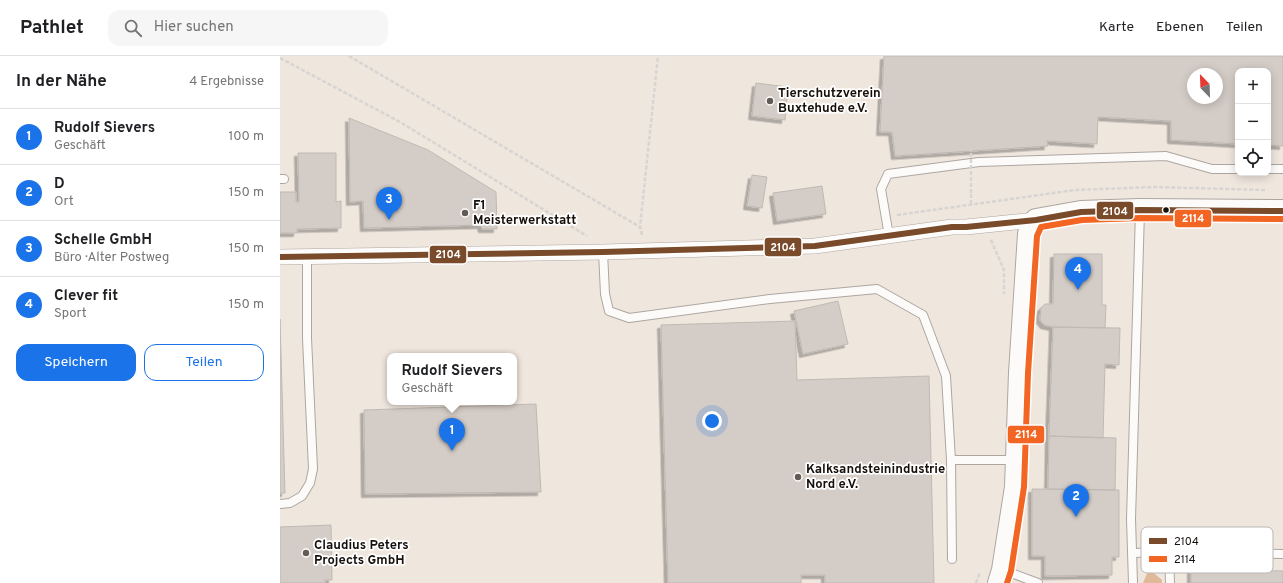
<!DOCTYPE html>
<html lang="de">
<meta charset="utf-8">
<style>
body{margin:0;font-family:Overpass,sans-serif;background:#f6f6f6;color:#202124}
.controls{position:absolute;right:12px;top:12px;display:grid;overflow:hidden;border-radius:8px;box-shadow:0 2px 10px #0003}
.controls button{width:36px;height:36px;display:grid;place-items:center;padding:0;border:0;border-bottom:1px solid #e0e0e0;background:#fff;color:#202124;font:20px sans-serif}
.compass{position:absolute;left:907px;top:12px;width:36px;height:36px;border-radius:50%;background:#fff;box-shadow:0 2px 10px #0003;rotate:337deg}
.you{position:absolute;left:432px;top:365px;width:14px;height:14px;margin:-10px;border:3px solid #fff;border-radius:50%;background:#1a73e8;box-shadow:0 0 0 6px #1a73e833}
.badge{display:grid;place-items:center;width:26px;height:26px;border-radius:50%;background:#1a73e8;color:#fff;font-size:13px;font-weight:700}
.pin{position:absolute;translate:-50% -33px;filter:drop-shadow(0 1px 2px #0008)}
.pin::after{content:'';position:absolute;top:21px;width:14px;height:12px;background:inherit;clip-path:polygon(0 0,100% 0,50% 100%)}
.popup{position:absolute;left:107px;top:297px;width:130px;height:52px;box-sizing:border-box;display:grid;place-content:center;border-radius:8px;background:#fff;filter:drop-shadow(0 1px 3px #0005);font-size:13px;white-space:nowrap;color:#757577}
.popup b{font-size:15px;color:#202124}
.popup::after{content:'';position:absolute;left:50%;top:100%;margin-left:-8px;border:8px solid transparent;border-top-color:#fff}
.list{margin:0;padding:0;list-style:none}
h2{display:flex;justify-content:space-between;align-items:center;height:52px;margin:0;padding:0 16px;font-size:17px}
h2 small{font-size:13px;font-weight:400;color:#757577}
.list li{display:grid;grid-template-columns:26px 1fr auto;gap:12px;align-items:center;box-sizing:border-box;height:56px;padding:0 16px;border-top:1px solid #e0e0e0}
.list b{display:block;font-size:15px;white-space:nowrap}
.list p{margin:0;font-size:13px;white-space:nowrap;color:#757577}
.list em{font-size:13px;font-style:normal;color:#757577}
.actions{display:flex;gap:8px;padding:12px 16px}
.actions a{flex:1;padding:9px 0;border:1px solid #1a73e8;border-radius:12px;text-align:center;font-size:14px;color:#1a73e8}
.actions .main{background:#1a73e8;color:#fff}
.icon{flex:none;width:22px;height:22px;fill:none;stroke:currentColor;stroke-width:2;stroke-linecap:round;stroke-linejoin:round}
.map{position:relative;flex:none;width:1003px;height:527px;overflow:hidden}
header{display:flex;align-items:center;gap:24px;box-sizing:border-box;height:56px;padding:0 20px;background:#fff;border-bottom:1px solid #e0e0e0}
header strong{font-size:19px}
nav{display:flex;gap:22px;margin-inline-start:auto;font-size:14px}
.search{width:280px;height:36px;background:#f6f6f6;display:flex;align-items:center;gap:10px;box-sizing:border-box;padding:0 14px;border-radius:12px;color:#757577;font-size:15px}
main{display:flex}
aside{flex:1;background:#fff}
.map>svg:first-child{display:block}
.forest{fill:#dfb998}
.building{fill:#d4ccc6;stroke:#c0b9b3;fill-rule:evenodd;filter:url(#shadow)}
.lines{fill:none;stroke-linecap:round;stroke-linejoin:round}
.lane-casing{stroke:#ada6a0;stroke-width:10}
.street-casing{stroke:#ada6a0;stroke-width:16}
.secondary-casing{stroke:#ada6a0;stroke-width:24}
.path{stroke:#d7d4d2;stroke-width:2.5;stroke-dasharray:4 2;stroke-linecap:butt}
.lane{stroke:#fdfbfa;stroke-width:8}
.street{stroke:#fdfbfa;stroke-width:15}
.secondary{stroke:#fdfbfa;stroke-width:22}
.path-bridge{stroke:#d7d4d2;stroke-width:2.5;stroke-dasharray:4 2;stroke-linecap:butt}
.bus-1-casing{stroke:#fff;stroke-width:9}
.bus-2-casing{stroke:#fff;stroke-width:9}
.bus-1{stroke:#7a4b2a;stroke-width:6}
.bus-2{stroke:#f26522;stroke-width:6}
.poi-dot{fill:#625b56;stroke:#fff;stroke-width:1.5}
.bus-dot{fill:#16100c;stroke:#fff;stroke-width:1.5}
.labels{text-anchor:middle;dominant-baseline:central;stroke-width:3.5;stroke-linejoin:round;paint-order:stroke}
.poi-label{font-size:13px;font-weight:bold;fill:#16100c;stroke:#fff;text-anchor:start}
.key{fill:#fff;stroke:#b9b7b6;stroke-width:1}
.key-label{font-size:11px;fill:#16100c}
.line-badge{stroke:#fff;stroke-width:1.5}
.badge-label{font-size:11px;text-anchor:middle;font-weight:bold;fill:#fff}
</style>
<header>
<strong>Pathlet</strong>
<div class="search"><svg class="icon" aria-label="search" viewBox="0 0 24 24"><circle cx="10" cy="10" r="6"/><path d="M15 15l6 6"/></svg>Hier suchen</div>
<nav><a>Karte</a><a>Ebenen</a><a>Teilen</a></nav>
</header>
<main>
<aside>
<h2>In der Nähe<small>4 Ergebnisse</small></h2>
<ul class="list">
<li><span class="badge">1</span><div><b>Rudolf Sievers</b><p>Geschäft</p></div><em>100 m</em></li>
<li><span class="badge">2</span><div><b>D</b><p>Ort</p></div><em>150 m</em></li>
<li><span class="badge">3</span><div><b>Schelle GmbH</b><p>Büro · Alter Postweg</p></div><em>150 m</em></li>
<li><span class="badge">4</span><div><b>Clever fit</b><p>Sport</p></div><em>150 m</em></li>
</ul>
<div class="actions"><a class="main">Speichern</a><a>Teilen</a></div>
</aside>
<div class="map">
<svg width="1003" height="527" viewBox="0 0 1003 527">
<defs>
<filter id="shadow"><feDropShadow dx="-3.5" dy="3.5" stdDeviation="0" flood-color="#0004"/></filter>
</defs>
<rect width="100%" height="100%" fill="#efe6de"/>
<!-- forest -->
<path class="forest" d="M869 513 882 524V527H863Z"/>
<!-- building -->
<path class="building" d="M604 0H1003V90L988 89V15H958V88L891 84V65L818 61 817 88 767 85 768 90 615 100 612 76H600ZM913 18H937V42H913Z
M476 27 508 31 505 64 472 60Z
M69 62 148 94 216 136 217 173H202L201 169 84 172 83 145 70 146Z
M18 97H56V146L61 145V172L17 173V177H0V136H16V146H19Z
M472 119 487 121 482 152 467 150Z
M542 130 546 158 497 165 493 137Z
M774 198H822V249H826L825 272 773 271 764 269 760 264 761 252 765 248H773Z
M558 245 568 288 523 298 514 255Z
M0 263 5 437H0Z
M515 265 517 324 649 320 654 527H545V519H521V527H388L381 269Z
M773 271 840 272 839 309 825 308 823 382 769 380Z
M256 348 261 436 85 438 84 354Z
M769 380 836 382 835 434 768 433Z
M752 433 839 434V501H832V519L765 520V500H752Z
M51 469 52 524H45V527H0V471Z
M911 513 1003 515V527H911Z"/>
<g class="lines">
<!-- lane casing -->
<g class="lane-casing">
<path id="lane" d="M988 113H1003
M0 123H4
M609 180 601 133 608 118 699 106 886 100 932 113H958
M323 196 325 238 329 255 349 262 490 243 597 233 643 259 666 320 671 404H736
M671 404 672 503
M0 448 10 447 22 440 30 427 33 413 27 282V201
M889 496 890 527
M852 497 889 496 1003 498
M723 514 758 527
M853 527 851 463 860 155"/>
</g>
<!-- street casing -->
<g class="street-casing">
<path id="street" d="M0 201 323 196 535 190 672 171H686L756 164"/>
</g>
<!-- secondary casing -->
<g class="secondary-casing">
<path id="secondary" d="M719 527 723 514 736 431 740 317 749 178 756 164 801 156 860 154 1003 155"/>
</g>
<!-- path -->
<path class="path" d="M69 0 360 171
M0 2 120 66 307 180
M691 148V137
M617 159 795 134 875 131 985 134
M362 179 360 171 378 0
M711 184 724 214V238
M696 527 700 516"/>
<!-- lane -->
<use href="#lane" class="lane"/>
<!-- street -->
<use href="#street" class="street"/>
<!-- secondary -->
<use href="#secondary" class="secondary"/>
<!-- path-bridge -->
<path class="path-bridge" d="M691 137V94"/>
<!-- bus-1 casing -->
<g class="bus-1-casing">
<path id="bus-1" d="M0 201 323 196 535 190 672 171H686L756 164 801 156 860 154 1003 155"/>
</g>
<!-- bus-2 casing -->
<g class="bus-2-casing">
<path id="bus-2" d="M727 527 731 515 744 431 748 317 757 180 761 171 802 164 860 162 1003 163"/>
</g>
<!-- bus-1 -->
<use href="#bus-1" class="bus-1"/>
<!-- bus-2 -->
<use href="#bus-2" class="bus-2"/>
</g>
<!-- markers -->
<g class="poi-dot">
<circle cx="490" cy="45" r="4"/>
<circle cx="185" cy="157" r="4"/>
<circle cx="518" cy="421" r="4"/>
<circle cx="26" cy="497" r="4"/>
</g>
<circle class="bus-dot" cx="886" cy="154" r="3.5"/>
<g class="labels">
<!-- poi labels -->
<g class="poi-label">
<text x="498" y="38">Tierschutzverein<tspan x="498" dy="15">Buxtehude e.V.</tspan></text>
<text x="193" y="150">F1<tspan x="193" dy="15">Meisterwerkstatt</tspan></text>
<text x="526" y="414">Kalksandsteinindustrie<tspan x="526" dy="15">Nord e.V.</tspan></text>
<text x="34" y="490">Claudius Peters<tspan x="34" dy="15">Projects GmbH</tspan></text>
</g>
</g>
<!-- legend -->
<rect x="861" y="471" width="132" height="46" rx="6" class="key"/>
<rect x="869" y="482" width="18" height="6" fill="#7a4b2a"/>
<rect x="869" y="500" width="18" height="6" fill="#f26522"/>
<g class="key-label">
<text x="894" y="489">2104</text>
<text x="894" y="507">2114</text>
</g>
<g class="line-badge">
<rect x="816" y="145" width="38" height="19" rx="4" fill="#7a4b2a"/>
<rect x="894" y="153" width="38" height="19" rx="4" fill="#f26522"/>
<rect x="484" y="181" width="38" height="20" rx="4" fill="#7a4b2a"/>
<rect x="149" y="189" width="38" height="19" rx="4" fill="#7a4b2a"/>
<rect x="727" y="369" width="38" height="19" rx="4" fill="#f26522"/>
</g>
<g class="badge-label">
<text x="835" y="159">2104</text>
<text x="913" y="166">2114</text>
<text x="503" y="195">2104</text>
<text x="168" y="202">2104</text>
<text x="746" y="382">2114</text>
</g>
</svg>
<div class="controls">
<button>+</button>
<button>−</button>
<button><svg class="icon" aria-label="locate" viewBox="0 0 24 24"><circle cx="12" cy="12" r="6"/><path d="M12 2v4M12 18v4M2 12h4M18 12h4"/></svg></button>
</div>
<svg class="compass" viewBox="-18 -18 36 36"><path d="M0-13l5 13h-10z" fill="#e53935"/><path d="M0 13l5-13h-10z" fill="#757577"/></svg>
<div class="you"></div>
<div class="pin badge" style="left:172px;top:395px">1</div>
<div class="popup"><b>Rudolf Sievers</b>Geschäft</div>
<div class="pin badge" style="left:796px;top:461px">2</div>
<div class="pin badge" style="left:109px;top:164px">3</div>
<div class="pin badge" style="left:798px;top:234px">4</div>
</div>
</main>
